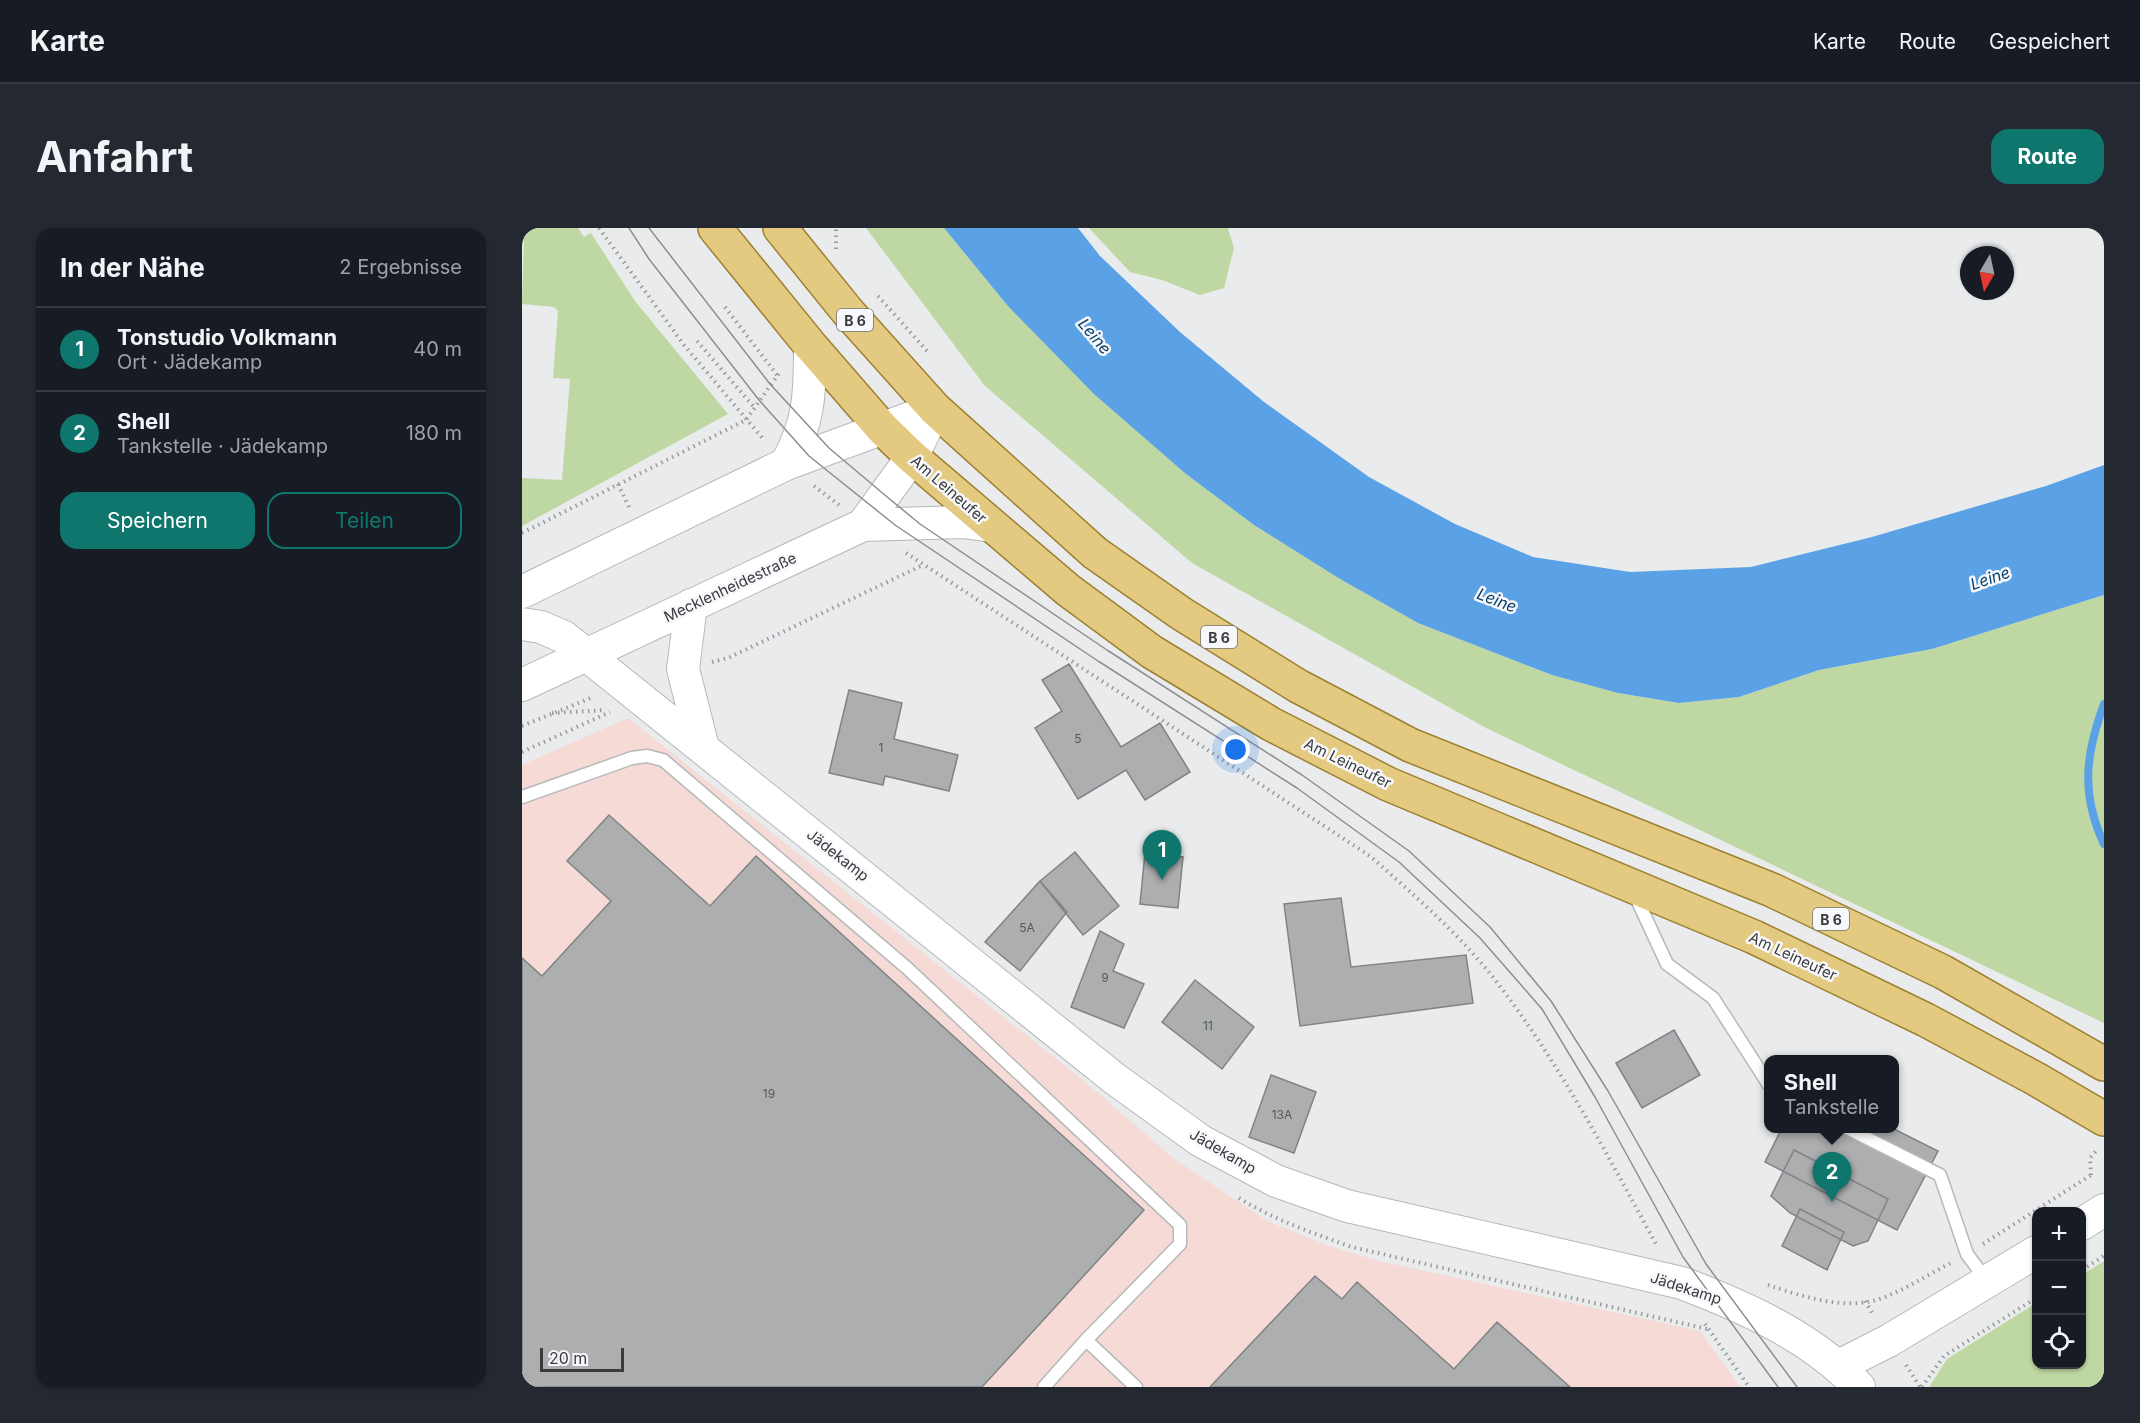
<!DOCTYPE html>
<html lang="de">
<meta charset="utf-8">
<style>
body{margin:0;font-family:Inter,sans-serif;background:#242831;color:#f1f3f6}
.controls{position:absolute;right:18px;bottom:18px;display:grid;overflow:hidden;border-radius:12px;box-shadow:0 2px 4px #0004}
.controls button{width:54px;height:54px;display:grid;place-items:center;padding:0;border:0;border-bottom:2px solid #363941;background:#171b24;color:#f1f3f6;font:30px sans-serif}
.compass{position:absolute;left:1438px;top:18px;width:54px;height:54px;border-radius:50%;background:#171b24;box-shadow:0 2px 4px #0004;rotate:189deg}
.scale{position:absolute;left:18px;bottom:15px;width:84px;box-sizing:border-box;padding-left:6px;border:3px solid #3a3b3c;border-top:0;font-size:16px;line-height:21px;white-space:nowrap;color:#3a3b3c;-webkit-text-stroke:4px #f7f8fb;paint-order:stroke}
.you{position:absolute;left:714px;top:522px;width:21px;height:21px;margin:-15px;border:4px solid #fff;border-radius:50%;background:#1a73e8;box-shadow:0 0 0 9px #1a73e833}
.badge{display:grid;place-items:center;width:39px;height:39px;border-radius:50%;background:#0f766e;color:#fff;font-size:20px;font-weight:700}
.pin{position:absolute;translate:-50% -50px;filter:drop-shadow(0 2px 3px #0008)}
.pin::after{content:'';position:absolute;top:32px;width:21px;height:18px;background:inherit;clip-path:polygon(0 0,100% 0,50% 100%)}
.popup{position:absolute;left:1242px;top:827px;width:135px;height:78px;box-sizing:border-box;display:grid;place-content:center;border-radius:12px;background:#171b24;filter:drop-shadow(0 2px 4px #0005);font-size:20px;white-space:nowrap;color:#9ea1a6}
.popup b{font-size:22px;color:#f1f3f6}
.popup::after{content:'';position:absolute;left:50%;top:100%;margin-left:-12px;border:12px solid transparent;border-top-color:#171b24}
.list{margin:0;padding:0;list-style:none}
h2{display:flex;justify-content:space-between;align-items:center;height:78px;margin:0;padding:0 24px;font-size:26px}
h2 small{font-size:20px;font-weight:400;color:#9ea1a6}
.list li{display:grid;grid-template-columns:39px 1fr auto;gap:18px;align-items:center;box-sizing:border-box;height:84px;padding:0 24px;border-top:2px solid #363941}
.list b{display:block;font-size:22px;white-space:nowrap}
.list p{margin:0;font-size:20px;white-space:nowrap;color:#9ea1a6}
.list em{font-size:20px;font-style:normal;color:#9ea1a6}
.actions{display:flex;gap:12px;padding:18px 24px}
.actions a{flex:1;padding:14px 0;border:2px solid #0f766e;border-radius:18px;text-align:center;font-size:21px;color:#0f766e}
.actions .main{background:#0f766e;color:#fff}
.icon{flex:none;width:33px;height:33px;fill:none;stroke:currentColor;stroke-width:2;stroke-linecap:round;stroke-linejoin:round}
.map{position:relative;flex:none;width:1582px;height:1159px;overflow:hidden;border-radius:18px}
header{display:flex;align-items:center;gap:36px;box-sizing:border-box;height:84px;padding:0 30px;background:#171b24;border-bottom:2px solid #363941}
header strong{font-size:28px}
nav{display:flex;gap:33px;margin-inline-start:auto;font-size:21px}
.intro{display:flex;align-items:center;justify-content:space-between;box-sizing:border-box;height:144px;padding:0 36px}
h1{margin:0;font-size:42px}
.button{padding:15px 27px;border-radius:18px;background:#0f766e;color:#fff;font-size:21px;font-weight:700}
main{display:flex;gap:36px;padding:0 36px}
aside{flex:1;background:#171b24;border-radius:18px;box-shadow:0 2px 4px #0004}
.map>svg:first-child{display:block}
.industrial{fill:#f5dad6}
.green{fill:#bfd8a3}
.water{fill:#5aa2e5}
.lines{fill:none;stroke-linecap:round;stroke-linejoin:round}
.stream{stroke:#5aa2e5;stroke-width:8}
.building{fill:#acaeb0;stroke:#818385;stroke-width:1.5}
.lane-casing{stroke:#b7b8ba;stroke-width:15}
.secondary-casing{stroke:#b7b8ba;stroke-width:34}
.primary-casing{stroke:#9d8132;stroke-width:36}
.path{stroke:#999a9c;stroke-width:4;stroke-dasharray:1.5 4.5;stroke-linecap:butt}
.lane{stroke:#fff;stroke-width:12}
.secondary{stroke:#fff;stroke-width:32}
.primary{stroke:#e4ca81;stroke-width:33}
.tram{stroke:#8d8e90;stroke-width:1.5}
.labels{text-anchor:middle;dominant-baseline:central;stroke-width:5;stroke-linejoin:round;paint-order:stroke}
.number-label{font-size:12px;fill:#565859}
.shield{fill:#f7f8fb;stroke:#737475;stroke-width:1.5}
.shield-label{font-size:14px;font-weight:bold;fill:#3a3b3c}
.street-label{font-size:15px;fill:#3a3b3c;stroke:#f7f8fb}
.water-label{font-size:16px;font-style:italic;fill:#063e69;stroke:#f7f8fb}
</style>
<header>
<strong>Karte</strong>
<nav><a>Karte</a><a>Route</a><a>Gespeichert</a></nav>
</header>
<div class="intro"><h1>Anfahrt</h1><a class="button">Route</a></div>
<main>
<aside>
<h2>In der Nähe<small>2 Ergebnisse</small></h2>
<ul class="list">
<li><span class="badge">1</span><div><b>Tonstudio Volkmann</b><p>Ort · Jädekamp</p></div><em>40 m</em></li>
<li><span class="badge">2</span><div><b>Shell</b><p>Tankstelle · Jädekamp</p></div><em>180 m</em></li>
</ul>
<div class="actions"><a class="main">Speichern</a><a>Teilen</a></div>
</aside>
<div class="map">
<svg width="1582" height="1159" viewBox="0 0 1582 1159">
<rect width="100%" height="100%" fill="#e9ebed"/>
<!-- industrial -->
<path class="industrial" d="M106 490 562 853 651 930 745 993 810 1019 857 1033 1178 1103 1218 1159H0V537Z"/>
<!-- green -->
<path class="green" d="M0 0H56L62 9 69 5 113 73 206 186 0 298V250L40 252 48 151 31 150 36 83 32 79 0 76 2 8Z
M344 0H422L485 77 664 246 732 297 818 351 896 395 1030 447 1096 465 1157 475 1217 469 1297 442 1410 421 1582 367V795L964 500 670 335 463 158Z
M567 0H706L712 20 702 60 678 67 640 52 608 44Z
M1582 1033V1159H1407L1425 1131 1514 1075V1136H1560V1047Z"/>
<!-- water -->
<path class="water" d="M422 0H556L578 28 658 104 742 174 847 249 933 296 1011 329 1108 344 1229 339 1350 309 1524 258 1582 237V367L1410 421 1297 442 1217 469 1157 475 1096 465 1030 447 896 395 818 351 732 297 664 246 572 166 485 77Z"/>
<g class="lines">
<!-- stream -->
<path class="stream" d="M1582 476C1563 527 1559 567 1582 616"/>
</g>
<!-- building -->
<path class="building" d="M547 436 599 519 638 495 668 544 623 572 604 542 556 571 513 500 540 483 520 452Z
M327 462 380 475 372 511 436 527 427 563 363 548 361 557 307 545Z
M87 587 188 678 234 628 622 982 460 1159H0V730L20 748 89 673 45 633Z
M553 624 597 678 561 707 518 653Z
M623 625 661 629 656 680 618 676Z
M518 653 545 684 498 743 463 714Z
M819 670 829 739 944 727 951 775 778 798 762 676Z
M578 703 602 716 591 743 622 756 602 800 549 779Z
M673 752 732 799 700 841 640 794Z
M1152 802 1178 847 1120 880 1094 835Z
M749 847 794 864 772 925 727 909Z
M1260 900H1370L1416 923 1375 1002 1243 934Z
M1272 922 1366 971 1346 1013 1331 1018 1268 985 1249 968Z
M1278 981 1322 1004 1305 1042 1260 1018Z
M793 1048 820 1071 835 1054 932 1141 975 1094 1048 1159H688Z"/>
<g class="lines">
<!-- lane casing -->
<g class="lane-casing">
<path id="lane" d="M0 569 110 530 125 528 141 532 385 740 658 997V1016L564 1112
M1112 665 1145 736 1191 770 1247 857
M1325 900 1418 947 1445 1026 1465 1053
M522 1159 564 1112 614 1159"/>
</g>
<!-- secondary casing -->
<g class="secondary-casing">
<path id="secondary" d="M264 236C288 195 288 163 288 117
M341 297 441 294 470 298
M0 364 264 236 413 181
M169 377 161 441 181 520
M0 396 19 399 42 409 593 851 679 913 754 953 825 978 1160 1055C1223 1079 1290 1109 1337 1159
M0 457 341 297 390 229 413 181
M1560 996 1582 982
M1317 1138 1368 1112 1514 1024"/>
</g>
<!-- primary casing -->
<g class="primary-casing">
<path id="primary" d="M193 0 288 117 360 200 390 229 546 362 630 424 749 496 866 556 1232 709 1404 792 1514 851 1582 891
M258 0 326 84 413 181 573 325 660 386 776 458 888 517 1250 662 1421 744 1582 836"/>
</g>
<!-- path -->
<path class="path" d="M77 0 162 117 242 212
M314 21V0
M356 68 405 123
M203 79 255 147
M175 113 232 179
M96 256 107 279
M292 258 317 277
M0 305 224 192 258 144
M384 325 848 628C893 668 940 708 977 757 1039 838 1086 928 1135 1018
M190 434 206 430 401 337
M30 485 84 482
M0 498 69 470
M0 524 88 484
M1569 947 1568 930 1576 921
M717 970C752 992 791 1005 830 1019L1185 1101
M1461 1016 1569 947
M1560 1042 1582 1028
M1246 1057C1282 1069 1326 1084 1363 1069 1386 1060 1407 1046 1429 1035
M1343 1073 1352 1088
M1183 1096 1227 1159
M1384 1137 1398 1159
M1400 1159 1422 1128 1514 1070"/>
<!-- lane -->
<use href="#lane" class="lane"/>
<!-- secondary -->
<use href="#secondary" class="secondary"/>
<!-- primary -->
<use href="#primary" class="primary"/>
<!-- tram -->
<path class="tram" d="M107 0 127 31 237 172 287 228 373 297 576 433 775 560 877 634 958 710 1020 781 1073 869 1161 1029 1256 1159
M127 0 248 156 307 220 364 268 398 296 585 422 780 547 887 623 968 699 1029 773 1086 863 1184 1036 1275 1159"/>
</g>
<g class="labels">
<!-- number labels -->
<g class="number-label">
<text x="556" y="510">5</text>
<text x="359" y="519">1</text>
<text x="505" y="699">5A</text>
<text x="583" y="749">9</text>
<text x="686" y="797">11</text>
<text x="247" y="865">19</text>
<text x="760" y="886">13A</text>
</g>
<!-- shield labels -->
<g class="shield">
<rect x="315" y="81" width="36" height="22" rx="4.5"/>
<rect x="679" y="398" width="36" height="22" rx="4.5"/>
<rect x="1291" y="680" width="36" height="22" rx="4.5"/>
</g>
<g class="shield-label">
<text x="333" y="92">B 6</text>
<text x="697" y="409">B 6</text>
<text x="1309" y="691">B 6</text>
</g>
<!-- street labels -->
<g class="street-label">
<text transform="translate(427 261) rotate(41)">Am Leineufer</text>
<text transform="translate(208 359) rotate(-25)">Mecklenheidestraße</text>
<text transform="translate(826 535) rotate(26)">Am Leineufer</text>
<text transform="translate(316 627) rotate(38)">Jädekamp</text>
<text transform="translate(1271 728) rotate(25)">Am Leineufer</text>
<text transform="translate(701 923) rotate(30)">Jädekamp</text>
<text transform="translate(1164 1060) rotate(18)">Jädekamp</text>
</g>
<!-- water labels -->
<g class="water-label">
<text transform="translate(573 108) rotate(50)">Leine</text>
<text transform="translate(1468 350) rotate(-19)">Leine</text>
<text transform="translate(975 372) rotate(21)">Leine</text>
</g>
</g>
</svg>
<div class="controls">
<button>+</button>
<button>−</button>
<button><svg class="icon" aria-label="locate" viewBox="0 0 24 24"><circle cx="12" cy="12" r="6"/><path d="M12 2v4M12 18v4M2 12h4M18 12h4"/></svg></button>
</div>
<svg class="compass" viewBox="-18 -18 36 36"><path d="M0-13l5 13h-10z" fill="#e53935"/><path d="M0 13l5-13h-10z" fill="#9ea1a6"/></svg>
<div class="scale">20 m</div>
<div class="you"></div>
<div class="pin badge" style="left:640px;top:652px">1</div>
<div class="pin badge" style="left:1310px;top:974px">2</div>
<div class="popup"><b>Shell</b>Tankstelle</div>
</div>
</main>
